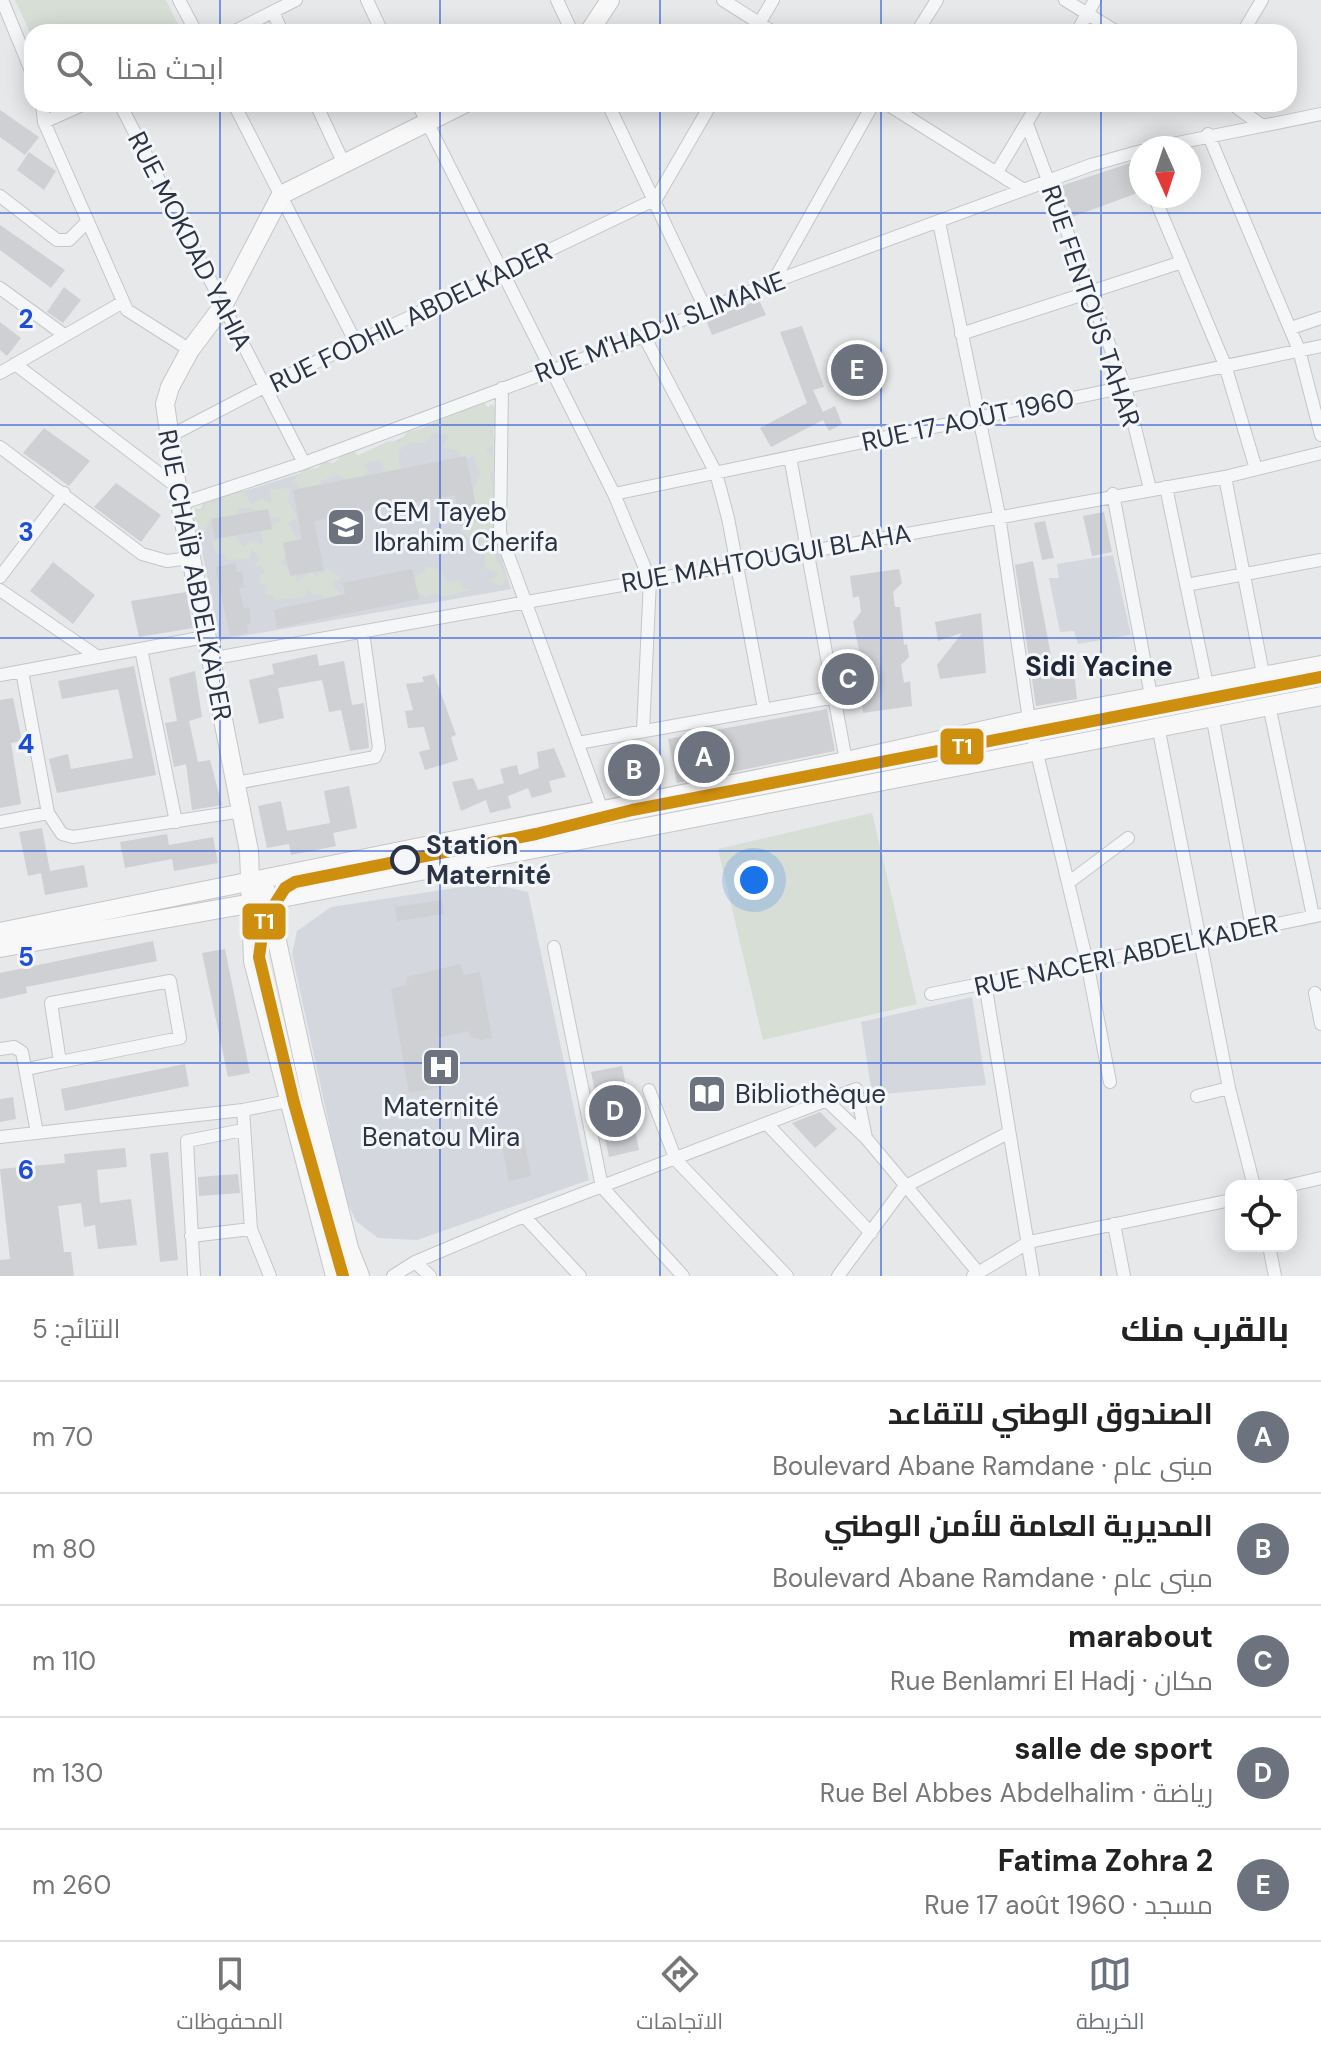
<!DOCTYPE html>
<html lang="ar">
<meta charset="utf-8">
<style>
body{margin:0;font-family:"DM Sans",Cairo,sans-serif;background:#f6f6f6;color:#222;direction:rtl}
.controls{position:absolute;right:24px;bottom:24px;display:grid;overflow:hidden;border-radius:16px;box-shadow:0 4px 20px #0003}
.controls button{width:72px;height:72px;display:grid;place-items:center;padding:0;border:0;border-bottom:2px solid #e0e0e0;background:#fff;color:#222;font:40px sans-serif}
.compass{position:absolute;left:1129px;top:136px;width:72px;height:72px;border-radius:50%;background:#fff;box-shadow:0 4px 20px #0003;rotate:177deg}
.you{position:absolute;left:754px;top:880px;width:28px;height:28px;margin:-20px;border:6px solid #fff;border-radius:50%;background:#1a73e8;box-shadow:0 0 0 12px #1a73e833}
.badge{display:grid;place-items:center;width:52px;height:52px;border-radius:50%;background:#6c737f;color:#fff;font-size:26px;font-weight:700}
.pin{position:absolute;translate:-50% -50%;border:4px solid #fff;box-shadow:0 2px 8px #0006}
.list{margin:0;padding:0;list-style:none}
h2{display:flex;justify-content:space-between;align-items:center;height:104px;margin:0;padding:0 32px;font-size:34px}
h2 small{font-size:26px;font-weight:400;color:#767676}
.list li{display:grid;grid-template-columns:52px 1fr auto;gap:24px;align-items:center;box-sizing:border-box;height:112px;padding:0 32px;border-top:2px solid #e0e0e0}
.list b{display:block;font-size:30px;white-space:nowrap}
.list p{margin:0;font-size:26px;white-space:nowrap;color:#767676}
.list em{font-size:26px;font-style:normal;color:#767676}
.icon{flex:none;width:44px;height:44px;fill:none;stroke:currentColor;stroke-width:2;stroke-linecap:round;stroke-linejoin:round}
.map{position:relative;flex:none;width:1321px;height:1276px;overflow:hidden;direction:ltr}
.search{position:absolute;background:#fff;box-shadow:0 4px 20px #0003;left:24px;right:24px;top:24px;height:88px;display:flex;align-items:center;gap:20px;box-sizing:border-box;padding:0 28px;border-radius:24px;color:#767676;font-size:30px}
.sheet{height:664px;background:#fff}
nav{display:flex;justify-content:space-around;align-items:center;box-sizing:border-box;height:112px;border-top:2px solid #e0e0e0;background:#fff;font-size:22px;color:#767676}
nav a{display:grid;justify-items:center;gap:4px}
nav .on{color:#6c737f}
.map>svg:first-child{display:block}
.built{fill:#d4d7dd}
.green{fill:#d6ded6}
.building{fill:#ced0d3}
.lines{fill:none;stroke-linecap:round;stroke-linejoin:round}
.street-casing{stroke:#c4c6c8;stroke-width:14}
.secondary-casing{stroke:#c4c6c8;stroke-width:20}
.street{stroke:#f5f6f7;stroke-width:12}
.secondary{stroke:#f8f8f8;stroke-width:18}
.tram-1-casing{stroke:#f4f6f9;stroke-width:18}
.tram-1{stroke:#ce8f0e;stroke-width:12}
.grid{fill:none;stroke:#1d4ed8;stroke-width:2;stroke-opacity:0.55}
.stop-dot{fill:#f4f6f9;stroke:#2b3445;stroke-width:4}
.labels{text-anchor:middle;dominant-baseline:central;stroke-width:6;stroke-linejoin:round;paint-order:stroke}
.street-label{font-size:26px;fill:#2b3445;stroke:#f4f6f9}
.poi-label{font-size:26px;fill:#2b3445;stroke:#f4f6f9;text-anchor:start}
.stop-label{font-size:26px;font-weight:bold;fill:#2b3445;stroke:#f4f6f9;text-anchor:start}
.neighbourhood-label{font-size:28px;font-weight:bold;fill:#1d2536;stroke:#f4f6f9}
.grid-label{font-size:26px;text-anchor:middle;font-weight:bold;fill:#1d4ed8;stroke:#f4f6f9;stroke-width:6;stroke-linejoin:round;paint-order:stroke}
.line-badge{stroke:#f4f6f9;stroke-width:3}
.badge-label{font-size:22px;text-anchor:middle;font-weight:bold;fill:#fff}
</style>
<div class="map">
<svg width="1321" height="1276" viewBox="0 0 1321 1276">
<rect width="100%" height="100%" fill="#e6e8ea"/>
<!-- built -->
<path class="built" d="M478 403 493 409 494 534 511 589 219 640 196 519 203 504 375 450Z
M1113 555 1131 635 1078 644 1074 631 1060 632 1049 578H1059L1057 564Z
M488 883 528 892 589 1180 417 1240 378 1238 356 1221 345 1198 292 954 297 931 331 907Z
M972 997 986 1085 872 1095 861 1022Z"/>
<!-- green -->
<path class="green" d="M15 0H166L182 32H32V37Z
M485 403 487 408 493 404 498 417 496 428 489 430 498 442 486 449 498 461 490 474 496 505 487 513 494 516C489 530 497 540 493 552L507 578 501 586 490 582 498 573 485 568V556L479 545 482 536 470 540 460 529 470 520 479 524 481 515 470 499 480 473 473 456 463 459 458 451 442 447 449 436 435 432 425 443H410L399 451V461L419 508 414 518 399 509 400 498 385 483 383 465 379 460 363 464 369 472 353 483 339 475 321 481 320 491 304 492 293 480 304 469 318 468 324 461 334 463 346 452 355 450 357 456 389 441 399 442 408 431C437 429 456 405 485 403Z
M240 487 252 504 262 498 271 503 270 489 291 488 288 501 298 517 288 523 301 545 288 551 281 564 294 571 297 582 311 571 316 576 328 568 342 579 333 581 335 588 349 598 345 615 329 616 318 606 324 595H314L308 589 304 597 275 600 274 595H266L267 586 259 582 260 574 265 573 261 566 254 565 260 559 252 549 249 559 226 560 224 554 216 555 212 541 233 534 243 547 250 541 263 544 261 530 282 520 277 517 255 520 254 509 238 508 235 519 220 528 209 521 202 540 190 534 189 517 196 508 204 510 205 501 215 503 226 492Z
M425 566 439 569 448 583 460 580 462 588 472 590 443 597 434 593 425 598 411 584 418 574 425 572Z
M872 813 917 1004 763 1040 718 849Z"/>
<!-- building -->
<path class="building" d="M0 110 39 137 25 155 0 137Z
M29 152 56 171 44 190 17 170Z
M1130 163 1140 192 1072 217 1061 186Z
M0 225 65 270 51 288 0 250Z
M64 287 81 300 63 323 47 312Z
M759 300 766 315 712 335 706 320Z
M0 322 21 338 7 356 0 350Z
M802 326 824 387 813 390 823 412 835 406 842 424 829 431 823 420 771 447 760 428 807 403 780 332Z
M44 428 90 461 69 486 23 453Z
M466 456 479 521 461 525 455 495 314 521 324 570 290 576 283 543 302 539 293 490Z
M116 483 161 515 141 542 94 507Z
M268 509 272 529 215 539 211 519Z
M1104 512 1112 552 1092 556 1083 516Z
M1045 521 1054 558 1042 560 1034 523Z
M1033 561 1053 666 1073 663 1077 699 1036 706 1015 565Z
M53 562 95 595 73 624 30 591Z
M235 563 237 572H242L244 587 239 588 244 608 249 607 251 623 247 624 248 633 230 636 215 567Z
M412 569 419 599 277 628 274 610 345 594 343 583Z
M899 569 902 583 893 592 895 607H900L904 645 907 644 909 657 901 665 904 683 910 681 912 706 863 713 860 687 842 690 839 671 863 668 853 622 861 612 859 596 853 598 850 576Z
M186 592 193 628 139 637 131 601Z
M981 613 986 673 940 679 937 665 962 633 938 641 935 622Z
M317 654 319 666 344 661 352 705 364 703 369 748 350 751 341 710 329 712 322 680 278 688 284 718 259 724 249 680 274 674 272 664Z
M134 666 156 775 57 793 49 759 68 754 71 769 133 758 118 689 62 699 58 681Z
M195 671 202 717 189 721 198 762 210 760 222 805 192 810 186 764 174 767 165 723 177 721 169 678Z
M434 674 456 735 451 737 458 760 425 770 419 752 430 749 424 727 408 728 405 711 413 710 406 684 424 682 422 677Z
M13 698 22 741 11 743 21 804 0 808V700Z
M827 709 835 751 677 783 668 739Z
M554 748 566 777 549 781 552 792 532 798 528 788 508 796 511 808 490 813 486 800 461 811 452 782 473 778 478 790 504 783 500 769 517 765 519 775 539 768 537 752Z
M632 758 634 765H643L644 784 612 790 604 763Z
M349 786 357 828 333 833 336 846 291 855 289 844 267 848 258 806 281 801 287 831 330 823 324 791Z
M42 828 50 871 84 865 88 887 45 895 41 873 28 876 19 832Z
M167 834 169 845 213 837 218 863 174 871 172 859 125 868 120 842Z
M442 900 444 914 397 921 395 907Z
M153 941 157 961 26 987 27 993 0 999V973Z
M225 949 250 1073 228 1077 202 953Z
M460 964 464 975 480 972 492 1038 480 1040 470 1036 468 1031 438 1038 448 1086 409 1093 391 989 406 985 407 977Z
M185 1064 189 1086 65 1111 61 1089Z
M622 1066 639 1150 609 1157 591 1072Z
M13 1097 16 1119 0 1122V1099Z
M820 1112 837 1129 815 1148 792 1123Z
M523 1133 531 1176 509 1181 500 1137Z
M125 1148 127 1167 97 1170 100 1203 131 1199 137 1245 98 1249 95 1225 84 1227 81 1203 58 1206 64 1252H71L74 1276H0V1260L10 1259 0 1169 65 1163 64 1154Z
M168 1152 178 1260 160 1262 150 1154Z
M238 1174 240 1193 199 1196 198 1177Z"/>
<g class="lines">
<!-- street casing -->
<g class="street-casing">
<path id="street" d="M2 0 32 73
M179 0 196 32
M367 0 382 32
M557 0 572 32
M723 0 773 32
M1065 0 1117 32
M273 12 282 32
M233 32 296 0
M754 32 773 0
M917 32 937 0
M1077 32 1095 0
M1243 32 1262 0
M42 104 44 122 127 310 190 350
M120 104 304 463
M234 104 356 343
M316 104 344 164
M418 104 614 494 650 580 643 731
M608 104 706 310
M887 104 1024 190
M1232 104 1260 124
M44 122 84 104
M1027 124 1125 387 1150 489
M1208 134 1299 350 1321 435
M1153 148 1321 114
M997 172 1038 104
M0 196 57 240H69L88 221
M1154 196 1225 365 1256 469
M939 222 999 515 1029 720 1087 962 1110 1082
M773 282 873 104
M0 288 63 334
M1291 328 1321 318
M961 334 1182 262
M644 336 716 473 728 518 764 709
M15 364 177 487
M0 373 123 302
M502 388 500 533 602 810
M168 437 264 387 656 199 711 104
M0 447 142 554 167 561 190 558
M790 457 846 761
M1225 477 1263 674
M1166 487 1207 685
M614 494 1321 346
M1113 494 1151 696
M180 504 304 463 644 336 773 282 1091 165 1141 151
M0 577 64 493
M1186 585 1321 560
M0 590 98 657
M141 649 176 822
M209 659 1225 477 1321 453
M22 671 48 813 62 834 73 837 242 811
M0 675 205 637
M1269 705 1313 916
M1212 715 1252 928
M1158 726 1229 1088 1254 1186
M578 743 835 697
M236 783 375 757 379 748 363 632
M0 822 48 813
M1068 883 1128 838
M554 947 602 1187 683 1276
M170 981 180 1038 60 1062 51 1003Z
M985 983 1033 1276
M1315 993 1321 1024
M931 994 1321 915
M0 1049 14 1047 22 1052 37 1133
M27 1069 60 1062
M649 1090 676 1160 787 1276
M1197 1096 1229 1088
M826 1100 866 1138 977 1271
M243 1110 251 1229 270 1276
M767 1124 871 1233
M0 1137 243 1110 288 1101
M1287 1186 1321 1178
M524 1216 580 1276
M1114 1224 1124 1276
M191 1236 251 1229
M1269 1246 1275 1276
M415 1262 430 1276
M194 1276 187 1141 243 1130
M393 1276 415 1262 524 1216 856 1089 866 1138
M838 1276 904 1187 1008 1133
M973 1276 1029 1242 1231 1200"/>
</g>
<!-- secondary casing -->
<g class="secondary-casing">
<path id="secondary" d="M589 32 610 0
M266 891 313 1105 349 1248 360 1276
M0 932 846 761 1029 720 1321 665
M0 948 287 897 1321 696
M335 1276 253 961 249 851 177 487 165 404 170 387 190 350 223 306 281 195 464 104"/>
</g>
<!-- street -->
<use href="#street" class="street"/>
<!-- secondary -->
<use href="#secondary" class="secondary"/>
<!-- tram-1 casing -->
<g class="tram-1-casing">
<path id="tram-1" d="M343 1276 294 1103 259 957 264 921 285 888 295 882 536 834 632 810 1321 677"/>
</g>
<!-- tram-1 -->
<use href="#tram-1" class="tram-1"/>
</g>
<!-- grid -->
<path class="grid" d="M220 0V32M440 0V32M660 0V32M881 0V32M1101 0V32M220 104V1276M440 104V1276M660 104V1276M881 104V1276M1101 104V1276M0 213H1321M0 425H1321M0 638H1321M0 851H1321M0 1063H1321"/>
<!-- icons -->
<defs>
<g id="school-square" transform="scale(2)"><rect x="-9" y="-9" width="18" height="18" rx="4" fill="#6c737f" stroke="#f4f6f9"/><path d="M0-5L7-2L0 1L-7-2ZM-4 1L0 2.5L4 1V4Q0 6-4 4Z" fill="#fff"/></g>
<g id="hospital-square" transform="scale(2)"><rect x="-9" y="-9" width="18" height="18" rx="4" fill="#6c737f" stroke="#f4f6f9"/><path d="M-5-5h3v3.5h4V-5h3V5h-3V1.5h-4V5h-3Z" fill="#fff"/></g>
<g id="library-square" transform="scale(2)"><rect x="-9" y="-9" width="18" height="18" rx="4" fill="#6c737f" stroke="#f4f6f9"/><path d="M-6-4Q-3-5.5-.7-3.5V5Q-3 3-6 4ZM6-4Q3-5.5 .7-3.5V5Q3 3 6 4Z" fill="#fff"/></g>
</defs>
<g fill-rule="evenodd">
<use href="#school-square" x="346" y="527"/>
<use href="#hospital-square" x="441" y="1067"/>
<use href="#library-square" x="707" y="1094"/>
</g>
<!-- markers -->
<circle class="stop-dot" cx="405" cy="860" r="13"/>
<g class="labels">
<!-- street labels -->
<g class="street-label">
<text transform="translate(190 241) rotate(63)">RUE MOKDAD YAHIA</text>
<text transform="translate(1091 306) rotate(71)">RUE FENTOUS TAHAR</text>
<text transform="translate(411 317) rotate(-26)">RUE FODHIL ABDELKADER</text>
<text transform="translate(660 327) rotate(-21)">RUE M'HADJI SLIMANE</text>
<text transform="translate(968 420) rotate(-12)">RUE 17 AOÛT 1960</text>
<text transform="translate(766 558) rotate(-10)">RUE MAHTOUGUI BLAHA</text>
<text transform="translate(195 575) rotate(79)">RUE CHAÏB ABDELKADER</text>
<text transform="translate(1126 955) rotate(-12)">RUE NACERI ABDELKADER</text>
</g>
<!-- poi labels -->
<g class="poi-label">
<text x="374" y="512">CEM Tayeb<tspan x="374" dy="30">Ibrahim Cherifa</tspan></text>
<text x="735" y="1094">Bibliothèque</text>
<text x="441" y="1107" text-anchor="middle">Maternité<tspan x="441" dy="30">Benatou Mira</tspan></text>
</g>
<!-- stop labels -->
<g class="stop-label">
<text x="426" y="845">Station<tspan x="426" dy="30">Maternité</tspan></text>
</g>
<!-- neighbourhood labels -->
<g class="neighbourhood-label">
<text x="1099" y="666">Sidi Yacine</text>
</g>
</g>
<g class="grid-label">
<text x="26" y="328">2</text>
<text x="26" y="541">3</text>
<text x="26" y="753">4</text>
<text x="26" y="966">5</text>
<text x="26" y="1179">6</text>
</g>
<g class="line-badge">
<rect x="939" y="727" width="46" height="39" rx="8" fill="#ce8f0e"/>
<rect x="241" y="902" width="46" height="39" rx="8" fill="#ce8f0e"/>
</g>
<g class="badge-label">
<text x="962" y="754">T1</text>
<text x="264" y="929">T1</text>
</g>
</svg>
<div class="controls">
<button><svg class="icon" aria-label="locate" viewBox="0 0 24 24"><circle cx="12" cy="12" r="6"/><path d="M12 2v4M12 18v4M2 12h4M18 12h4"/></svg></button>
</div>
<svg class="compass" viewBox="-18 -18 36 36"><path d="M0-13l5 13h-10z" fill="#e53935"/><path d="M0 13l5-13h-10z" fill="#767676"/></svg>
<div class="you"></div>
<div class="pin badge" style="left:704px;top:757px">A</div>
<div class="pin badge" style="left:634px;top:770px">B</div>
<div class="pin badge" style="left:848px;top:679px">C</div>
<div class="pin badge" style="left:615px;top:1111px">D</div>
<div class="pin badge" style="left:857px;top:370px">E</div>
<div class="search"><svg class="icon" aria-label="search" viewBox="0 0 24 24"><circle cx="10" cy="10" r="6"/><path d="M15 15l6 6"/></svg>ابحث هنا</div>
</div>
<section class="sheet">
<h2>بالقرب منك<small>النتائج: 5</small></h2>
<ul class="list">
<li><span class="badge">A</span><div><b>الصندوق الوطني للتقاعد</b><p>مبنى عام · Boulevard Abane Ramdane</p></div><em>70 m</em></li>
<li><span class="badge">B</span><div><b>المديرية العامة للأمن الوطني</b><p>مبنى عام · Boulevard Abane Ramdane</p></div><em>80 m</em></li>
<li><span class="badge">C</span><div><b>marabout</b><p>مكان · Rue Benlamri El Hadj</p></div><em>110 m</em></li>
<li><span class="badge">D</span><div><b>salle de sport</b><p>رياضة · Rue Bel Abbes Abdelhalim</p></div><em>130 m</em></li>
<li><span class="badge">E</span><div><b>Fatima Zohra 2</b><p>مسجد · Rue 17 août 1960</p></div><em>260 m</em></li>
</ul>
</section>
<nav>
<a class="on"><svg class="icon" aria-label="map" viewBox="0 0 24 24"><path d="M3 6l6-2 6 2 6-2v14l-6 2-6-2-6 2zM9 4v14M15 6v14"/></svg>الخريطة</a>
<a><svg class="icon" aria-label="directions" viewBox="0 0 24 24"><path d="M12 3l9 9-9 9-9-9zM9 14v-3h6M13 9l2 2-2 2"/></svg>الاتجاهات</a>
<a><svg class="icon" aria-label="saved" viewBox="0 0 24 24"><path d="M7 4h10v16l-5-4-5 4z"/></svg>المحفوظات</a>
</nav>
